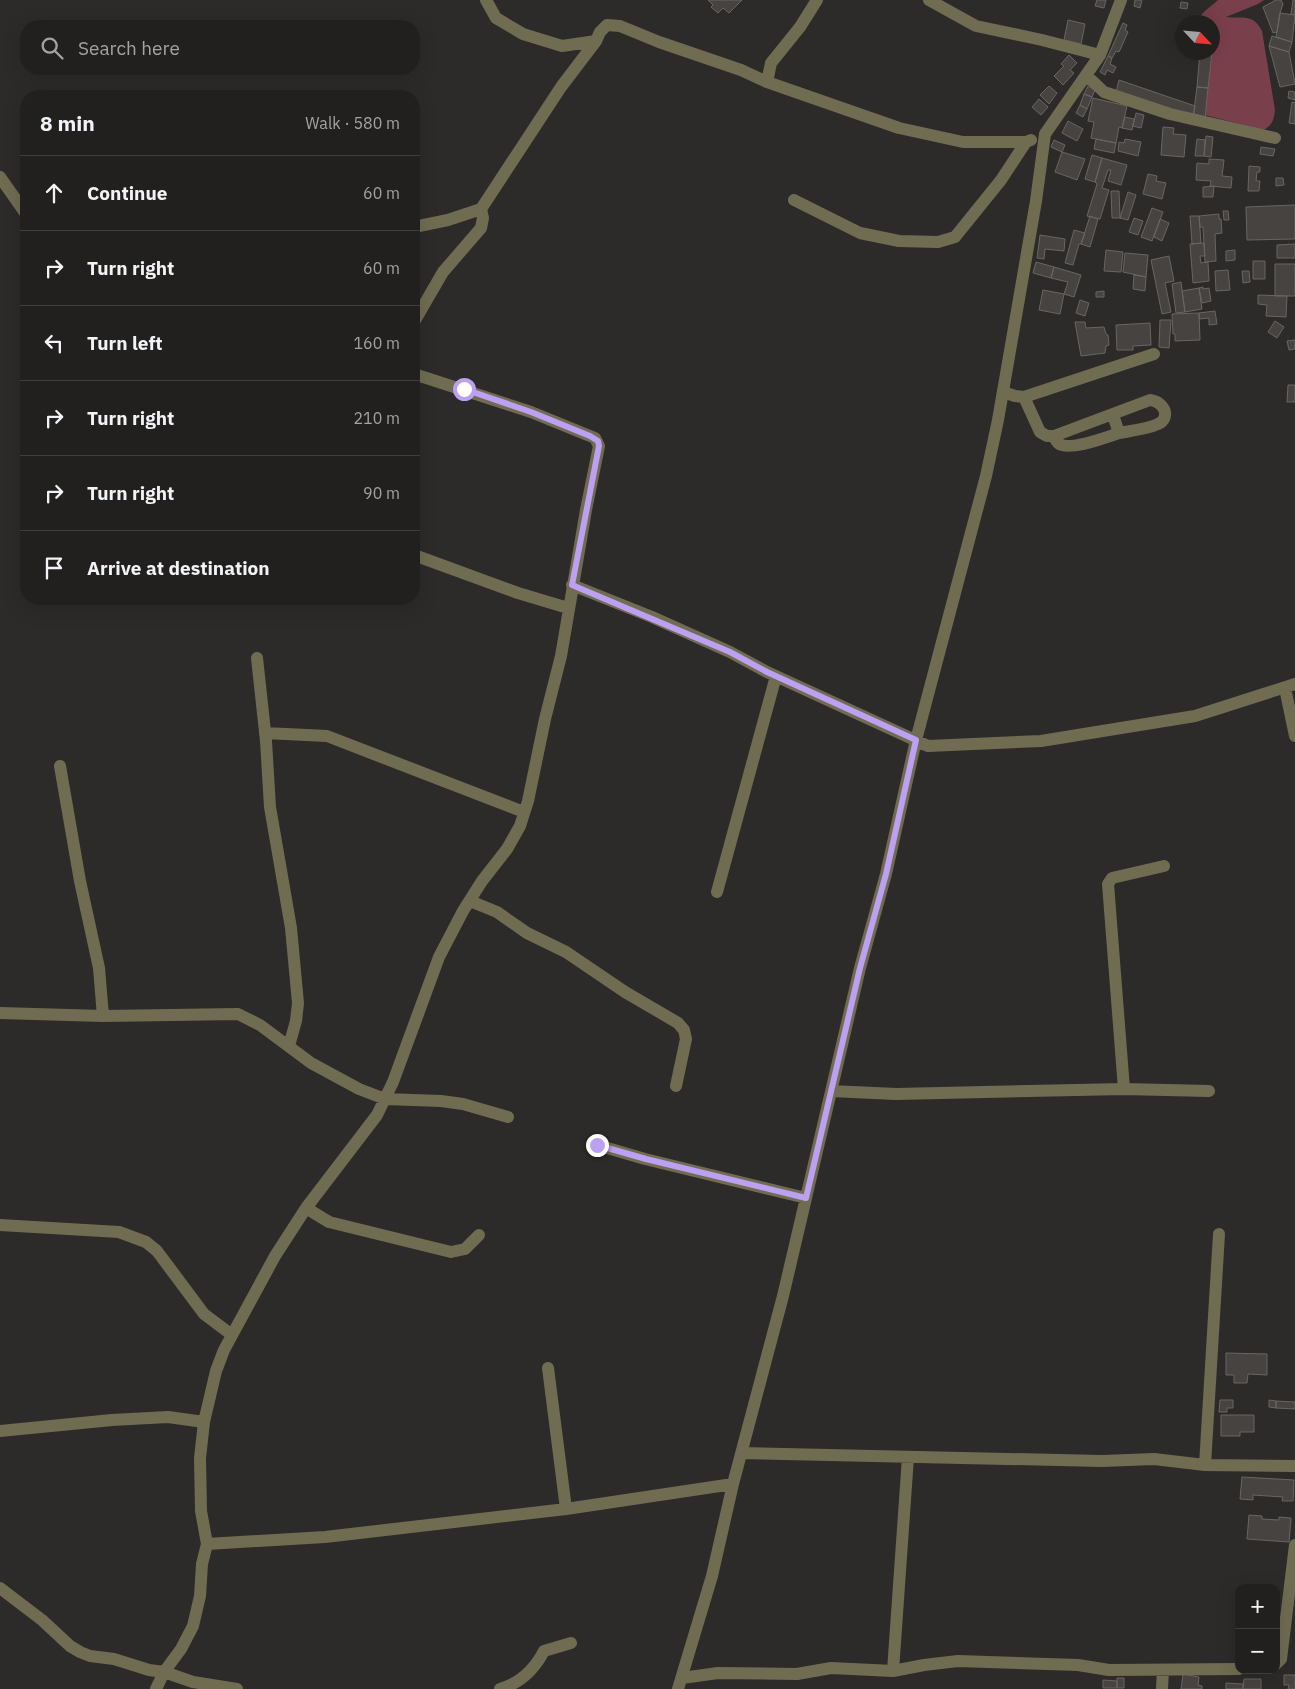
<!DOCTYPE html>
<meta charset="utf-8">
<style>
body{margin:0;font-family:"IBM Plex Sans",sans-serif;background:#2e2d2c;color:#f1f3f6}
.controls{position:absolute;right:15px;bottom:15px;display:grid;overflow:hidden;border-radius:10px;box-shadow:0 5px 20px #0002}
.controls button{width:45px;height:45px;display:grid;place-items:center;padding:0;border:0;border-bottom:1px solid #3f3e3d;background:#22201f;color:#f1f3f6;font:25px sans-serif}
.compass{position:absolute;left:1175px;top:15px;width:45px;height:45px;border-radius:50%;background:#22201f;box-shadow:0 5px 20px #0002;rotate:116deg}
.stop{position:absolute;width:15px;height:15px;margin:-11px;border:4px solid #bca0f2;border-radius:50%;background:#fff}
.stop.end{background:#bca0f2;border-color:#fff;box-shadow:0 1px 5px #0008}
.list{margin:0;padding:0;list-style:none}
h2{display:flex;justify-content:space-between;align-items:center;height:65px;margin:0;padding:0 20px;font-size:21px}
h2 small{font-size:16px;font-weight:400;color:#a2a3a4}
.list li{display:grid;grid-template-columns:32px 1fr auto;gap:15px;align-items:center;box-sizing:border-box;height:75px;padding:0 20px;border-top:1px solid #3f3e3d}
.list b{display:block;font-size:19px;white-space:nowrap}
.list em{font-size:16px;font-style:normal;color:#a2a3a4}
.icon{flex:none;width:28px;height:28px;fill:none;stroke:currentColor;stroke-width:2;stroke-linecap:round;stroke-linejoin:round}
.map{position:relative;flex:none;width:1295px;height:1689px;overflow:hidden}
.search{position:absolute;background:#22201f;box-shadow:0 5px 20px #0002;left:20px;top:20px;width:400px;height:55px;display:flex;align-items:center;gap:12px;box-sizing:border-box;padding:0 18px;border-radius:20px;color:#a2a3a4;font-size:19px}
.panel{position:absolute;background:#22201f;box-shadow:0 5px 20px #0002;left:20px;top:90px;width:400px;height:515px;border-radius:20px}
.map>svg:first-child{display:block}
.green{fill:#793f4a}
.building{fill:#464341;stroke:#696563}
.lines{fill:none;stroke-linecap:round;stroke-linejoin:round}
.minor{stroke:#706c52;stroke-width:12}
.route{stroke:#bca0f2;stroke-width:6}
</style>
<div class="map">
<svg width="1295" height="1689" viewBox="0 0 1295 1689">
<rect width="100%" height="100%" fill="#2d2b29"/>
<!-- green -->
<path class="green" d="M1218 0H1264L1258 4 1226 17C1243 19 1253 13 1262 31L1275 110C1274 120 1272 126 1263 130L1205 115 1212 53H1209L1212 52V22H1198C1202 10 1209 9 1218 0Z"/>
<!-- building -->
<path class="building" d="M708 0H742L729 13 723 8 718 13 711 7 713 5Z
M1097 0H1106L1104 8 1095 6Z
M1135 0H1142L1140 8 1134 6Z
M1276 0H1281L1283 4 1280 13 1277 32 1273 33 1263 7Z
M1293 0H1295V15L1291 14Z
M1181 2 1188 3 1187 9 1180 8Z
M1280 13 1295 15 1292 42 1276 37Z
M1068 20 1085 24 1081 44 1064 40Z
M1123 23 1127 25 1125 30 1128 32 1119 52 1116 51 1112 58 1108 56Z
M1272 36 1292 42 1289 52 1269 46Z
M1269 46 1289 52 1295 84 1280 87Z
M1200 52 1212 53 1208 88 1197 87Z
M1069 55 1077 63 1070 70 1074 73 1063 85 1054 76 1064 66 1061 64Z
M1108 56 1112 58 1110 64 1116 67 1113 73 1107 70 1105 75 1100 72Z
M1119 80 1195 106 1193 118 1116 92Z
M1049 86 1057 93 1049 104 1040 95Z
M1088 86 1095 90 1092 97 1084 94Z
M1197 87 1208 88 1205 119 1193 118Z
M1289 91 1295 92V100L1288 98Z
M1084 94 1092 97 1087 109 1080 105Z
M1093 98 1127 106 1122 128 1119 127 1116 143 1091 138 1094 122 1088 121Z
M1039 99 1048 107 1041 115 1032 107Z
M1292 102 1295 103V124L1289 123Z
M1080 105 1087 109 1083 117 1076 113Z
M1136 113 1144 115 1141 128 1133 126Z
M1125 117 1134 119 1132 130 1122 128Z
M1068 121 1083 129 1077 141 1062 133Z
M1163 127 1174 128 1173 134 1186 135 1184 157 1161 155Z
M1206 136 1213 137 1211 157 1204 156Z
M1096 139 1116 143 1114 153 1094 149Z
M1125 139 1141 142 1138 156 1118 151 1119 142 1124 143Z
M1197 139 1205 140 1204 156H1195Z
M1054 140 1065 145 1062 152 1051 147Z
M1261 147 1275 149 1273 156 1260 154Z
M1062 152 1085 159 1077 180 1055 172Z
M1092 155 1102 158 1095 182 1085 179Z
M1102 158 1127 165 1121 185 1108 181 1111 170H1108L1102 188 1109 190 1100 219 1087 216 1097 184 1095 182Z
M1209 159 1224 160 1222 176 1232 177 1231 188 1210 186 1211 181 1196 180 1197 163 1209 164Z
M1249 166 1260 167V172H1257L1256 181H1260L1259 191H1248Z
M1148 174 1157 176 1156 181 1166 183 1162 199 1143 194Z
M1276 178H1283L1284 185 1276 186Z
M1214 186 1213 197H1203V187Z
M1111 191H1119L1120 218H1112Z
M1128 192 1136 195 1128 220 1120 218Z
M1295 205V239L1247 240 1246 207Z
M1152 208 1163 212 1152 241 1141 237Z
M1223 211H1228L1229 220H1224Z
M1219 214V219H1221L1222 233 1215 234 1216 261 1205 262 1203 227H1200L1199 216Z
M1090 216 1098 219 1090 247 1081 244Z
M1190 216H1199L1201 243 1192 244Z
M1134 218 1143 221 1138 235 1129 232Z
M1160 219 1169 223 1162 241 1154 237Z
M1074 230 1085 233 1081 244H1079L1073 265 1065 263Z
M1040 235 1065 239 1064 251 1045 249 1044 259 1037 258Z
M1204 243 1205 256H1200L1201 263 1208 262 1209 281 1193 283 1190 244Z
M1295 244V258H1277V245Z
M1106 250 1123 252 1121 272 1104 271Z
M1235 250V260L1226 261V251Z
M1125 253 1148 255 1146 277 1123 272Z
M1169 256 1174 281 1165 283 1171 312 1162 314 1151 260Z
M1253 261H1265V279H1253Z
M1036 262 1054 267 1051 278 1033 273Z
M1275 264H1295V296H1275Z
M1054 267 1081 275 1074 297 1064 294 1068 282 1051 278Z
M1228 270 1230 290 1216 291 1215 271Z
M1242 271H1249L1250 282 1243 283Z
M1134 275 1146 277 1145 291 1133 289Z
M1181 282 1185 312 1176 313 1172 284Z
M1203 287V289L1209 288 1211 301 1202 303 1199 288Z
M1199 288 1202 309 1185 312 1182 291Z
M1043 290 1064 294 1060 314 1039 310Z
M1104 291V297H1096V292Z
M1258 295 1287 296 1286 317 1266 316 1267 305 1258 304Z
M1080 300 1089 303 1085 316 1076 313Z
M1215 311 1217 324 1209 325V318L1199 319V313Z
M1199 313 1200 340 1175 341V334H1173L1172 314Z
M1160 320H1171L1169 348 1159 347Z
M1275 321 1284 327 1277 338 1268 332Z
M1075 322H1085L1086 328 1104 327 1106 334 1108 335 1109 345 1106 346 1105 353 1081 356Z
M1150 323 1151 345 1133 346V350H1117L1116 325Z
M1295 340V349L1289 350 1287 341Z
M1288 385H1295V402H1287Z
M1226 1353 1267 1354V1375L1248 1374 1247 1383H1234V1375H1226Z
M1220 1400H1233V1408H1227V1412H1219Z
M1269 1400 1276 1401V1408L1269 1407Z
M1276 1401 1295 1402V1409L1276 1408Z
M1221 1415H1254V1432H1240V1436H1221Z
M1242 1477 1294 1480 1293 1501H1282L1283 1497 1253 1495V1500L1240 1499Z
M1249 1515 1262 1516V1519L1279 1520V1517L1291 1518 1289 1542 1247 1539Z
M1183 1674 1199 1677 1198 1685 1202 1686V1689H1181Z
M1284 1675H1295V1689H1288L1289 1685H1284Z
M1117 1678H1124V1688H1117Z
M1244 1679H1261V1689H1243Z
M1103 1680 1117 1681V1688H1103Z
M1226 1683 1243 1684V1689H1226Z"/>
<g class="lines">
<!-- minor -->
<path class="minor" d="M486 0 496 18 523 34 562 46 596 41
M929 0 976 26 1042 40 1100 55
M1086 75 1104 92 1170 114 1275 138
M767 82 771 63 800 27 817 0
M0 177 26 214
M794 200 860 233 899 241 938 242 955 237 1001 180 1026 142 1031 140
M414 227 448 220 481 209
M414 322 443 272 481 228 483 218 481 209 561 87 596 41 600 32 607 25 620 26 659 42 741 70 767 82 899 128 963 142H1026
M1003 392 1015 396 1024 397 1154 354
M1024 397 1040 432 1047 436H1054L1150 400C1165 402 1171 418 1158 424 1148 429 1130 431 1119 433
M1054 436C1055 439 1056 441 1058 443 1068 452 1107 437 1119 433L1113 415
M414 555 518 593 568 608
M572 585 652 617 730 652 767 672 928 746 1041 741 1195 716 1295 684
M257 658 266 741 270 807 291 928 298 1003 296 1021 289 1046
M1285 688 1295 736
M265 733 327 736 524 812
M60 766 80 881 99 968 103 1016
M717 892 776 676
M470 901 497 912 527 933 566 952 625 992 678 1023 684 1030 686 1039 676 1086
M0 1013 103 1016 238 1014 260 1025 311 1063 359 1089 385 1099 441 1101 463 1104 508 1117
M1124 1089 1108 884 1112 878 1164 866
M831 1091 896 1094 1124 1089 1209 1091
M597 1145 645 1159 806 1198
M306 1208 329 1222 451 1252 465 1249 479 1235
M0 1225 119 1232 146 1242 157 1251 204 1314 232 1335
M548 1368 566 1509
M0 1431 112 1420 168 1417 204 1422
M743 1453 1102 1461 1154 1459 1205 1465 1295 1466
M1205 1465 1219 1234
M207 1544 325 1537 566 1509 733 1484
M0 1588 42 1620 70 1646 80 1652 90 1656 114 1659 149 1670 164 1672 193 1682 237 1689
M1276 1664 1281 1659 1295 1545
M893 1671 908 1457
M682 1678 718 1673 797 1674 831 1668 893 1671 924 1665 958 1661 1078 1665 1109 1670 1239 1669
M156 1689 164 1672 181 1649 193 1626 200 1596 202 1564 207 1544 201 1511 200 1458 204 1422 216 1371 224 1350 275 1256 306 1208 377 1115 393 1082 439 957 463 911 482 881 507 849 520 826 528 801 545 719 561 656 586 510 599 446 595 438 590 436 531 412 414 374
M500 1689C521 1683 534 1670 544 1651L571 1643
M678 1689 712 1576 733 1484 783 1296 860 968 886 874 916 740 986 476 998 420 1036 201 1045 134 1100 55 1121 0
M1162 1689 1163 1670"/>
</g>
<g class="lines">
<!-- route -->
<path class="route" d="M464 389 531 412 590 436 598 441 599 446 572 585 730 652 767 672 916 740 886 874 860 968 806 1198 646 1159 597 1145"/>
</g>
</svg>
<div class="controls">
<button>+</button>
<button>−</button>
</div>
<svg class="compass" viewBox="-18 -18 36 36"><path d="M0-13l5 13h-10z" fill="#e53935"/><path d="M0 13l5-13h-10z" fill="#a2a3a4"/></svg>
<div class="stop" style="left:464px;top:389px"></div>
<div class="stop end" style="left:597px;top:1145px"></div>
<div class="search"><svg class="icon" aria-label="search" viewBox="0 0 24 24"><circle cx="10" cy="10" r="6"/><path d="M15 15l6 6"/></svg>Search here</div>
<section class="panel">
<h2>8 min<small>Walk · 580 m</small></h2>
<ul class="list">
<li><svg class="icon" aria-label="ahead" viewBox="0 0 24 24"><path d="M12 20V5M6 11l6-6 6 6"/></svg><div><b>Continue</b></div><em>60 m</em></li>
<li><svg class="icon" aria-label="right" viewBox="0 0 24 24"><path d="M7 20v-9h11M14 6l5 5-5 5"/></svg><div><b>Turn right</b></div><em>60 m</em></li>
<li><svg class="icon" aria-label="left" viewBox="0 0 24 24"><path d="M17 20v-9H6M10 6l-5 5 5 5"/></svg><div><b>Turn left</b></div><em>160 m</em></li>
<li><svg class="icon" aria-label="right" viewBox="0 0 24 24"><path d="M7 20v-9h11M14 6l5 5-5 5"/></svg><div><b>Turn right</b></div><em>210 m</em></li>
<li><svg class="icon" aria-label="right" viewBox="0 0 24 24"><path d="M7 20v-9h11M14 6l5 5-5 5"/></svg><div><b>Turn right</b></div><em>90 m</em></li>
<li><svg class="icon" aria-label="arrive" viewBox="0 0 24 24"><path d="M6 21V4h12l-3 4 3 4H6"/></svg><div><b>Arrive at destination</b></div></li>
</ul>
</section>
</div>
